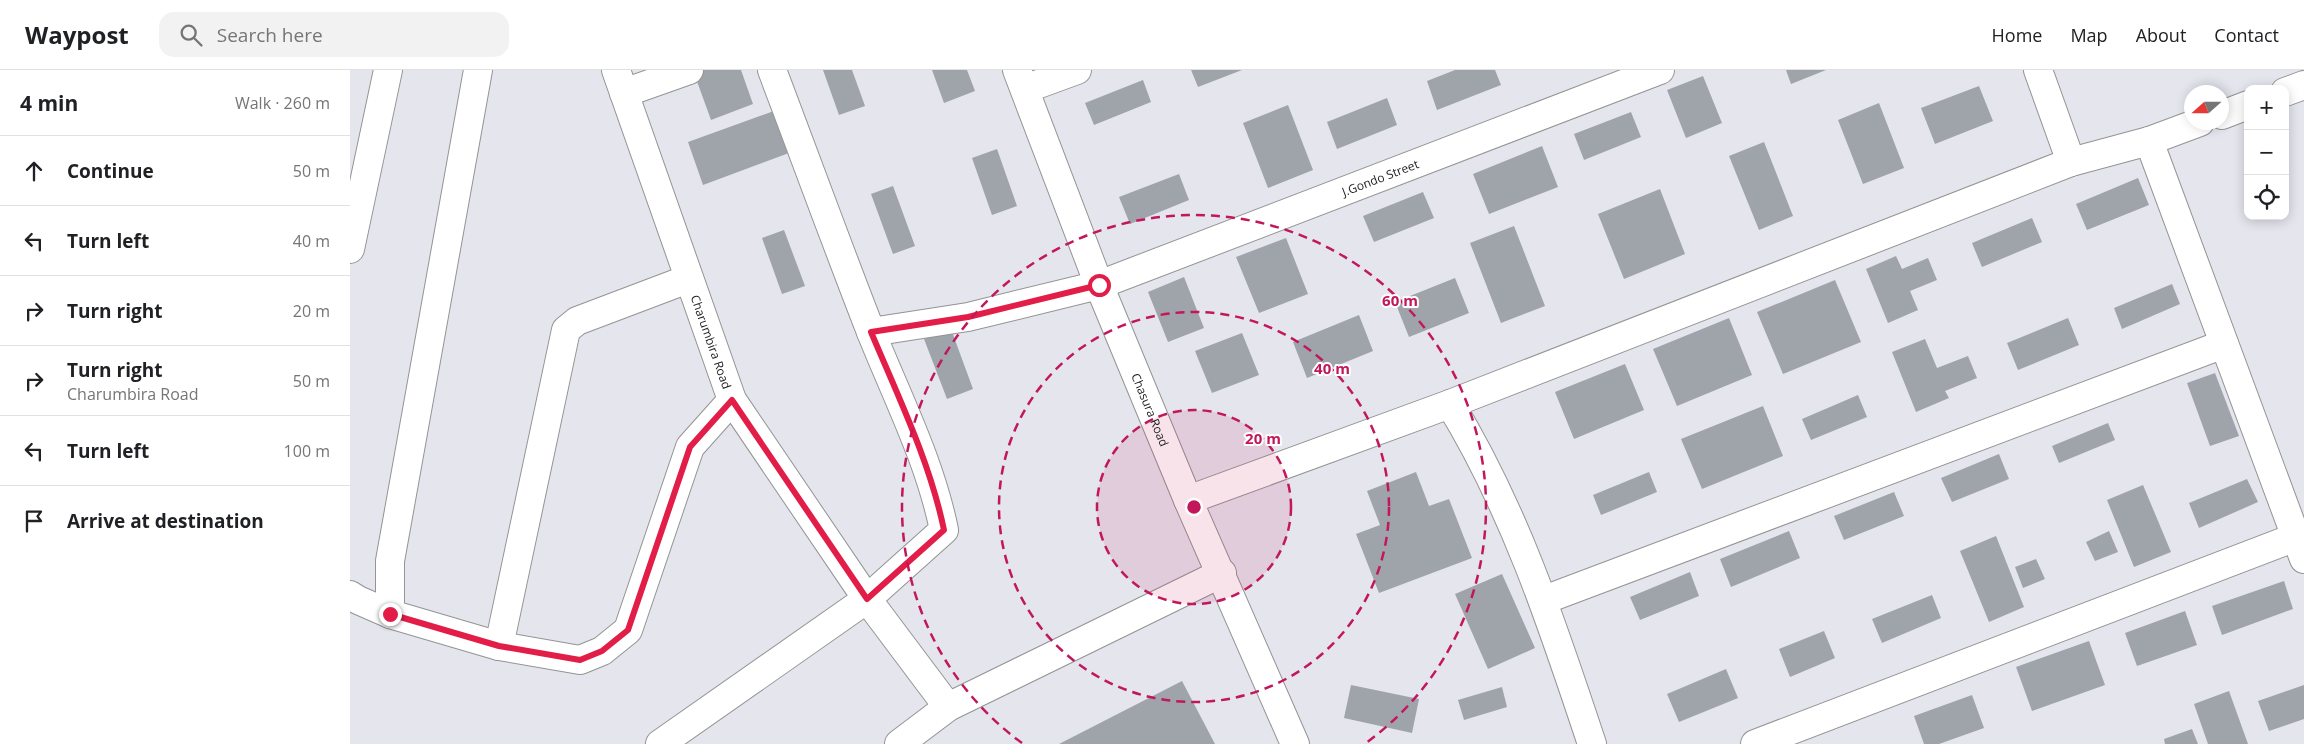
<!DOCTYPE html>
<meta charset="utf-8">
<style>
body{margin:0;font-family:"Open Sans",sans-serif;background:#f2f2f2;color:#202124}
.controls{position:absolute;right:15px;top:15px;display:grid;overflow:hidden;border-radius:10px;box-shadow:0 2px 12px #0003}
.controls button{width:45px;height:45px;display:grid;place-items:center;padding:0;border:0;border-bottom:1px solid #e0e0e0;background:#fff;color:#202124;font:25px sans-serif}
.compass{position:absolute;left:1834px;top:15px;width:45px;height:45px;border-radius:50%;background:#fff;box-shadow:0 2px 12px #0003;rotate:249deg}
.stop{position:absolute;width:15px;height:15px;margin:-11px;border:4px solid #e11d48;border-radius:50%;background:#fff}
.stop.end{background:#e11d48;border-color:#fff;box-shadow:0 1px 5px #0008}
.list{margin:0;padding:0;list-style:none}
h2{display:flex;justify-content:space-between;align-items:center;height:65px;margin:0;padding:0 20px;font-size:21px}
h2 small{font-size:16px;font-weight:400;color:#757577}
.list li{display:grid;grid-template-columns:32px 1fr auto;gap:15px;align-items:center;box-sizing:border-box;height:70px;padding:0 20px;border-top:1px solid #e0e0e0}
.list b{display:block;font-size:19px;white-space:nowrap}
.list p{margin:0;font-size:16px;white-space:nowrap;color:#757577}
.list em{font-size:16px;font-style:normal;color:#757577}
.icon{flex:none;width:28px;height:28px;fill:none;stroke:currentColor;stroke-width:2;stroke-linecap:round;stroke-linejoin:round}
.map{position:relative;flex:none;width:1954px;height:674px;overflow:hidden}
header{display:flex;align-items:center;gap:30px;box-sizing:border-box;height:70px;padding:0 25px;background:#fff;border-bottom:1px solid #e0e0e0}
header strong{font-size:24px}
nav{display:flex;gap:28px;margin-inline-start:auto;font-size:18px}
.search{width:350px;height:45px;background:#f2f2f2;display:flex;align-items:center;gap:12px;box-sizing:border-box;padding:0 18px;border-radius:15px;color:#757577;font-size:19px}
main{display:flex}
aside{flex:1;background:#fff}
.map>svg:first-child{display:block}
.building{fill:#9fa4ab}
.lines{fill:none;stroke-linecap:round;stroke-linejoin:round}
.minor-casing{stroke:#949494;stroke-width:30}
.tertiary-casing{stroke:#949494;stroke-width:30}
.minor{stroke:#fff;stroke-width:28}
.tertiary{stroke:#fff;stroke-width:28}
.route{stroke:#e11d48;stroke-width:6}
.ring{fill:none;stroke:#c2185b;stroke-width:2.5;stroke-dasharray:9 6}
.labels{text-anchor:middle;dominant-baseline:central;stroke-width:4;stroke-linejoin:round;paint-order:stroke}
.street-label{font-size:12px;fill:#1d1d1d;stroke:#fff}
.centre{fill:#c2185b;stroke:#fff;stroke-width:2.5}
.ring-label{font-size:15px;text-anchor:middle;font-weight:bold;fill:#c2185b;stroke:#fff;stroke-width:4;stroke-linejoin:round;paint-order:stroke}
</style>
<header>
<strong>Waypost</strong>
<div class="search"><svg class="icon" aria-label="search" viewBox="0 0 24 24"><circle cx="10" cy="10" r="6"/><path d="M15 15l6 6"/></svg>Search here</div>
<nav><a>Home</a><a>Map</a><a>About</a><a>Contact</a></nav>
</header>
<main>
<aside>
<h2>4 min<small>Walk · 260 m</small></h2>
<ul class="list">
<li><svg class="icon" aria-label="ahead" viewBox="0 0 24 24"><path d="M12 20V5M6 11l6-6 6 6"/></svg><div><b>Continue</b></div><em>50 m</em></li>
<li><svg class="icon" aria-label="left" viewBox="0 0 24 24"><path d="M17 20v-9H6M10 6l-5 5 5 5"/></svg><div><b>Turn left</b></div><em>40 m</em></li>
<li><svg class="icon" aria-label="right" viewBox="0 0 24 24"><path d="M7 20v-9h11M14 6l5 5-5 5"/></svg><div><b>Turn right</b></div><em>20 m</em></li>
<li><svg class="icon" aria-label="right" viewBox="0 0 24 24"><path d="M7 20v-9h11M14 6l5 5-5 5"/></svg><div><b>Turn right</b><p>Charumbira Road</p></div><em>50 m</em></li>
<li><svg class="icon" aria-label="left" viewBox="0 0 24 24"><path d="M17 20v-9H6M10 6l-5 5 5 5"/></svg><div><b>Turn left</b></div><em>100 m</em></li>
<li><svg class="icon" aria-label="arrive" viewBox="0 0 24 24"><path d="M6 21V4h12l-3 4 3 4H6"/></svg><div><b>Arrive at destination</b></div></li>
</ul>
</aside>
<div class="map">
<svg width="1954" height="674" viewBox="0 0 1954 674">
<rect width="100%" height="100%" fill="#e4e5ed"/>
<!-- building -->
<path class="building" d="M352 0H391L403 34 361 50 344 3Z
M473 0H502L515 36 489 45Z
M582 0H617L625 21 594 33Z
M841 0H892L848 17Z
M1105 0H1145L1151 15 1087 40 1077 11Z
M1436 0H1476L1441 14Z
M1353 6 1372 53 1336 68 1317 20Z
M793 10 801 32 744 55 735 33Z
M1629 16 1643 51 1585 74 1571 38Z
M1037 28 1047 55 987 79 977 52Z
M1529 33 1554 98 1513 114 1488 50Z
M938 35 963 100 918 118 893 53Z
M424 41 439 83 353 115 338 72Z
M1281 42 1291 67 1234 90 1224 64Z
M1414 72 1443 146 1409 160 1379 86Z
M1192 76 1208 117 1139 144 1123 104Z
M647 79 667 136 642 145 622 88Z
M829 104 839 130 780 154 769 127Z
M1788 108 1799 135 1737 160 1726 134Z
M543 116 565 176 543 184 521 124Z
M1310 119 1335 184 1274 209 1248 144Z
M1073 122 1084 148 1024 172 1013 146Z
M1682 148 1692 172 1632 197 1622 173Z
M1164 156 1195 236 1151 253 1120 173Z
M434 160 455 216 432 224 412 168Z
M936 168 958 224 909 243 886 187Z
M1546 186 1552 199 1578 188 1587 210 1560 221 1568 240 1538 253 1516 199Z
M834 207 854 258 818 272 798 222Z
M1105 208 1119 243 1059 267 1045 232Z
M1485 210 1511 272 1433 304 1407 242Z
M1822 214 1830 234 1772 259 1764 238Z
M1009 245 1023 281 957 308 943 272Z
M1379 248 1402 305 1327 336 1303 279Z
M1718 248 1729 275 1668 300 1657 273Z
M601 259 623 319 597 329 574 269Z
M892 263 909 305 862 323 845 281Z
M1575 269 1587 298 1618 286 1627 308 1595 321 1599 328 1566 342 1542 282Z
M1275 294 1294 340 1224 369 1205 322Z
M1865 303 1889 366 1860 376 1837 313Z
M1508 325 1517 347 1461 370 1452 349Z
M1413 336 1433 386 1352 419 1331 369Z
M1758 353 1765 370 1709 393 1702 376Z
M1649 384 1659 409 1602 432 1591 408Z
M1066 402 1079 436 1099 429 1122 488 1029 523 1006 464 1030 455 1017 421Z
M1299 402 1307 422 1251 445 1243 425Z
M1897 409 1908 432 1849 458 1839 433Z
M1793 415 1821 482 1784 497 1757 430Z
M1544 422 1554 446 1494 470 1484 446Z
M1439 461 1450 488 1381 517 1370 489Z
M1759 461 1768 482 1745 491 1736 472Z
M1646 466 1674 537 1639 552 1610 481Z
M1686 489 1695 509 1673 518 1665 497Z
M1340 502 1349 526 1290 550 1280 527Z
M1152 504 1185 578 1138 599 1105 524Z
M1934 511 1943 539 1872 565 1862 536Z
M1582 525 1591 548 1532 573 1522 549Z
M1835 541 1847 575 1787 596 1775 563Z
M1474 561 1485 588 1440 607 1429 579Z
M1739 571 1755 615 1682 641 1666 597Z
M1376 599 1388 628 1329 652 1317 624Z
M832 611 865 674H709Z
M1001 615 1069 629 1062 663 994 648Z
M1954 615V649L1919 661 1908 631Z
M1152 617 1157 637 1114 650 1108 630Z
M1879 621 1898 674H1858L1844 634Z
M1622 625 1634 658 1589 674H1574L1564 646Z
M1842 659 1848 674H1815L1814 669Z"/>
<g class="lines">
<!-- minor casing -->
<g class="minor-casing">
<g id="minor">
<path id="s1" d="M266 0 382 330 517 529 598 637"/>
<path d="M1688 0 1721 92"/>
<path d="M675 19 727 0"/>
<path d="M274 23 339 0"/>
<path d="M1799 71 1954 489"/>
<path d="M0 179 38 0"/>
<path id="s2" d="M521 262 618 247 749 215 1310 0"/>
<path d="M1100 334C1165 440 1203 557 1242 674"/>
<path d="M0 525 8 530 40 544 149 576 230 590 252 581 278 560 340 377 382 330"/>
<path d="M1194 530 1874 274"/>
<path d="M40 544V491L128 0"/>
<path d="M149 576 216 260 227 251 338 209"/>
<path d="M310 674 517 529 594 460C580 391 547 327 521 262 487 175 455 87 422 0"/>
<path d="M549 674 598 637 872 503"/>
<path d="M1405 674 1946 467"/>
</g>
</g>
<!-- tertiary casing -->
<g class="tertiary-casing">
<g id="tertiary">
<path id="s3" d="M667 0 749 215 838 430 945 674"/>
<path d="M1935 22 1954 15"/>
<path d="M1872 45 1898 35"/>
<path d="M838 430 1100 334 1721 92 1799 71 1850 52"/>
</g>
</g>
<!-- minor -->
<use href="#minor" class="minor"/>
<!-- tertiary -->
<use href="#tertiary" class="tertiary"/>
</g>
<g class="lines">
<!-- route -->
<path class="route" d="M40 544 149 576 230 590 252 581 278 560 340 377 382 330 517 529 594 460C580 392 548 326 521 262L618 247 749 215"/>
</g>
<!-- distance rings -->
<circle cx="844" cy="437" r="97" fill="#c2185b" fill-opacity=".12"/>
<g class="ring">
<circle cx="844" cy="437" r="97"/>
<circle cx="844" cy="437" r="195"/>
<path d="M672 673A292 292 0 1 1 1016 673"/>
</g>
<g class="labels">
<!-- street labels -->
<g class="street-label">
<text stroke="none"><textPath href="#s2" startOffset="534">J.Gondo Street</textPath></text>
<text stroke="none"><textPath href="#s1" startOffset="288">Charumbira Road</textPath></text>
<text stroke="none"><textPath href="#s3" startOffset="365">Chasura Road</textPath></text>
</g>
</g>
<circle cx="844" cy="437" r="8" class="centre"/>
<g class="ring-label">
<text x="1050" y="236">60 m</text>
<text x="982" y="304">40 m</text>
<text x="913" y="374">20 m</text>
</g>
</svg>
<div class="controls">
<button>+</button>
<button>−</button>
<button><svg class="icon" aria-label="locate" viewBox="0 0 24 24"><circle cx="12" cy="12" r="6"/><path d="M12 2v4M12 18v4M2 12h4M18 12h4"/></svg></button>
</div>
<svg class="compass" viewBox="-18 -18 36 36"><path d="M0-13l5 13h-10z" fill="#e53935"/><path d="M0 13l5-13h-10z" fill="#757577"/></svg>
<div class="stop" style="left:749px;top:215px"></div>
<div class="stop end" style="left:40px;top:544px"></div>
</div>
</main>
